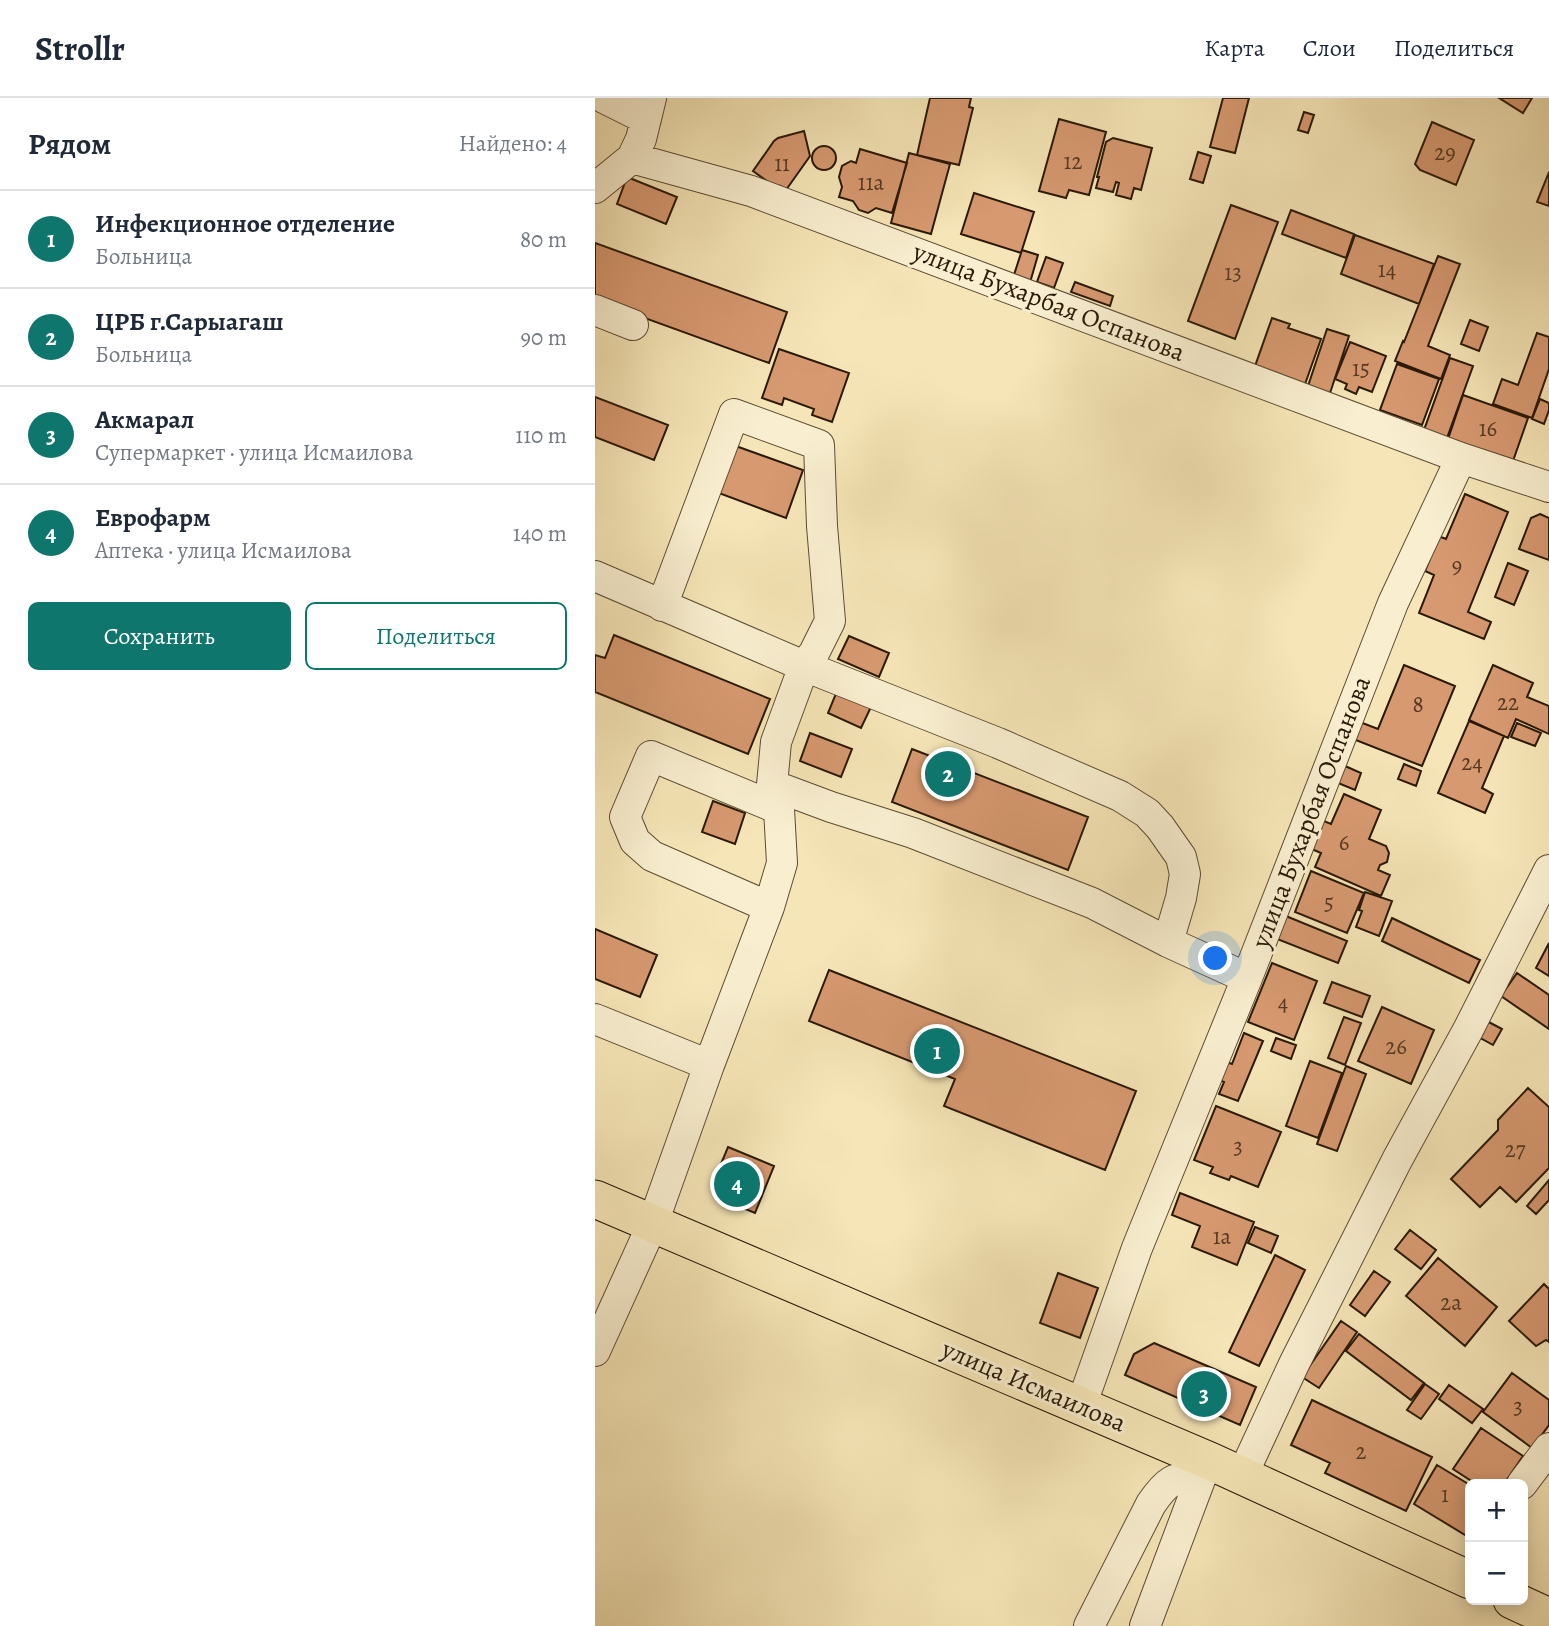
<!DOCTYPE html>
<html lang="ru">
<meta charset="utf-8">
<style>
body{margin:0;font-family:Alegreya,serif;background:#f6f6f7;color:#1f2937}
.controls{position:absolute;right:21px;bottom:21px;display:grid;overflow:hidden;border-radius:10px;box-shadow:0 4px 18px #0003}
.controls button{width:63px;height:63px;display:grid;place-items:center;padding:0;border:0;border-bottom:2px solid #e0e1e3;background:#fff;color:#1f2937;font:35px sans-serif}
.you{position:absolute;left:621px;top:861px;width:24px;height:24px;margin:-18px;border:5px solid #fff;border-radius:50%;background:#1a73e8;box-shadow:0 0 0 10px #1a73e833}
.badge{display:grid;place-items:center;width:46px;height:46px;border-radius:50%;background:#0f766e;color:#fff;font-size:23px;font-weight:700}
.pin{position:absolute;translate:-50% -50%;border:4px solid #fff;box-shadow:0 2px 7px #0006}
.list{margin:0;padding:0;list-style:none}
h2{display:flex;justify-content:space-between;align-items:center;height:91px;margin:0;padding:0 28px;font-size:30px}
h2 small{font-size:23px;font-weight:400;color:#747a83}
.list li{display:grid;grid-template-columns:46px 1fr auto;gap:21px;align-items:center;box-sizing:border-box;height:98px;padding:0 28px;border-top:2px solid #e0e1e3}
.list b{display:block;font-size:26px;white-space:nowrap}
.list p{margin:0;font-size:23px;white-space:nowrap;color:#747a83}
.list em{font-size:23px;font-style:normal;color:#747a83}
.actions{display:flex;gap:14px;padding:21px 28px}
.actions a{flex:1;padding:16px 0;border:2px solid #0f766e;border-radius:10px;text-align:center;font-size:24px;color:#0f766e}
.actions .main{background:#0f766e;color:#fff}
.map{position:relative;flex:none;width:954px;height:1528px;overflow:hidden}
header{display:flex;align-items:center;gap:42px;box-sizing:border-box;height:98px;padding:0 35px;background:#fff;border-bottom:2px solid #e0e1e3}
header strong{font-size:33px}
nav{display:flex;gap:38px;margin-inline-start:auto;font-size:24px}
main{display:flex}
aside{flex:1;background:#fff}
.map>svg:first-child{display:block}
.building{fill:#d79970;stroke:#2a1908;stroke-width:2}
.lines{fill:none;stroke-linecap:round;stroke-linejoin:round}
.minor-casing{stroke:#5d4c34;stroke-width:32}
.major-casing{stroke:#2a1908;stroke-width:39}
.minor{stroke:#f9efd0;stroke-width:30}
.major{stroke:#f6e6b7;stroke-width:37}
.labels{text-anchor:middle;dominant-baseline:central;stroke-width:6;stroke-linejoin:round;paint-order:stroke}
.number-label{font-size:23px;fill:#553922}
.street-label{font-size:26px;fill:#2a1908;stroke:#f9efd0}
</style>
<header>
<strong>Strollr</strong>
<nav><a>Карта</a><a>Слои</a><a>Поделиться</a></nav>
</header>
<main>
<aside>
<h2>Рядом<small>Найдено: 4</small></h2>
<ul class="list">
<li><span class="badge">1</span><div><b>Инфекционное отделение</b><p>Больница</p></div><em>80 m</em></li>
<li><span class="badge">2</span><div><b>ЦРБ г.Сарыагаш</b><p>Больница</p></div><em>90 m</em></li>
<li><span class="badge">3</span><div><b>Акмарал</b><p>Супермаркет · улица Исмаилова</p></div><em>110 m</em></li>
<li><span class="badge">4</span><div><b>Еврофарм</b><p>Аптека · улица Исмаилова</p></div><em>140 m</em></li>
</ul>
<div class="actions"><a class="main">Сохранить</a><a>Поделиться</a></div>
</aside>
<div class="map">
<svg width="954" height="1528" viewBox="0 0 954 1528">
<rect width="100%" height="100%" fill="#f6e6b7"/>
<filter id="stains"><feTurbulence type="fractalNoise" baseFrequency=".00286" numOctaves="4"/><feColorMatrix values="0 0 0 0 .2 0 0 0 0 .09 0 0 0 0 .02 0 0 0 .5 -.17"/></filter>
<radialGradient id="worn" r=".72"><stop offset=".6" stop-color="#630" stop-opacity="0"/><stop offset="1" stop-color="#630" stop-opacity=".3"/></radialGradient>
<!-- building -->
<path class="building" d="M335 0H376L374 9 378 10 364 67 322 57Z
M628 0H654L640 55 615 49Z
M904 0H937L928 15Z
M709 14 719 17 713 35 703 32Z
M464 21 511 34 494 97 474 92 471 100 444 93Z
M837 24 879 42 861 87 825 72 820 66Z
M209 33 215 58 191 92 185 88 183 91 158 73 179 43 183 40Z
M518 40 557 50 546 92 539 90 536 101 521 97 524 85 521 84 518 94 501 90 504 79H502L511 44Z
M217 60a12 12 0 1 1 24 0a12 12 0 1 1-24 0Z
M265 51 312 65 297 115 281 110 273 115 264 112 258 103 244 99 247 89 244 79 247 68 256 63 261 65Z
M603 54 616 58 608 85 595 81Z
M314 55 355 66 336 136 296 125Z
M954 74V108L942 104Z
M32 79 82 99 71 126 22 106Z
M379 95 439 114 426 155 366 136Z
M636 107 683 124 640 241 593 223Z
M696 112 759 136 751 160 687 136Z
M760 137 839 166 824 206 746 176Z
M0 145 192 214 174 265 0 202Z
M427 152 443 157 434 188 417 183Z
M843 158 865 166 833 248 855 257 846 281 800 263 808 243 809 244Z
M451 159 468 165 459 190 442 184Z
M480 184 518 198 515 208 476 194Z
M677 220 695 226 693 230 726 241 709 289 659 271Z
M875 222 893 229 884 253 866 246Z
M732 231 754 238 733 301 711 294Z
M942 235 954 239V271L937 320 898 306 907 281 923 287Z
M755 244 791 258 777 294 764 289 761 296 750 291 752 286 740 281Z
M184 251 254 275 237 324 217 317 219 311 189 300 187 307 167 300Z
M855 260 878 268 852 340 829 332Z
M802 266 844 281 827 327 785 312Z
M868 297 933 320 918 363 853 341Z
M0 299 73 327 59 362 0 339Z
M945 301 954 305V312L949 326 937 321Z
M138 347 208 372 191 420 121 394Z
M870 396 913 414 873 514 896 524 889 541 824 515 839 477 830 473 835 461 838 436 851 441Z
M945 416 954 420V462L924 451 936 420Z
M913 465 933 473 919 507 900 499Z
M19 537 175 601 153 656 0 594V557L10 560Z
M254 538 294 555 284 579 243 561Z
M809 567 860 588 827 668 758 641 765 624 783 631Z
M898 567 938 585 932 599 954 608V636L921 621 913 640 874 622Z
M242 593 276 609 266 630 233 615Z
M874 623 909 638 887 690 898 696 890 715 843 695Z
M922 625 946 635 940 648 916 639Z
M215 635 257 651 246 679 205 663Z
M317 651 493 719 473 772 297 704Z
M809 666 826 673 821 688 803 681Z
M750 668 766 675 760 692 743 685Z
M749 696 786 712 774 741 791 748 794 755 792 764 785 767 783 772 795 777 786 798 720 769 726 755 712 749 724 721 736 726Z
M118 703 150 715 140 746 107 734Z
M716 773 769 795 752 835 700 814Z
M770 794 797 803 784 838 761 829 767 813 764 812Z
M686 816 752 843 743 865 677 839Z
M797 820 885 862 874 885 787 843Z
M0 831 62 857 45 899 0 881Z
M954 845V878L941 870Z
M677 865 722 883 699 942 653 924Z
M234 872 541 993 510 1072 349 1008 360 981 214 923Z
M922 875 954 897V931L906 898Z
M737 884 775 898 767 919 729 905Z
M787 909 839 932 816 986 763 963Z
M749 919 766 925 750 967 733 960Z
M888 921 907 931 898 947 880 937Z
M649 935 668 943 643 1003 624 996 629 984 622 981 629 963 637 966Z
M681 940 701 947 696 961 676 953Z
M715 963 747 975 723 1040 691 1028Z
M751 968 771 976 742 1053 722 1046Z
M933 990 954 1009V1070L921 1104 905 1089 885 1109 856 1081 903 1032V1022Z
M621 1008 686 1034 663 1089 636 1078 634 1082 615 1075 618 1069 599 1062Z
M133 1049 179 1068 160 1115 126 1101 118 1085Z
M954 1082V1102L941 1116 932 1108Z
M585 1095 659 1124 642 1167 597 1149 605 1128 577 1117Z
M660 1129 683 1138 676 1155 653 1145Z
M815 1132 841 1152 826 1171 800 1151Z
M680 1157 710 1172 664 1268 634 1254Z
M843 1160 902 1209 870 1248 811 1198Z
M779 1173 795 1184 770 1218 755 1207Z
M463 1175 503 1190 485 1240 445 1225Z
M949 1186 954 1191V1244L951 1242 941 1248 914 1223Z
M746 1223 762 1234 724 1290 707 1279Z
M764 1236 829 1285 816 1302 751 1253Z
M559 1245 661 1289 645 1327 530 1277 539 1256Z
M917 1275 954 1302V1327L937 1350 888 1314Z
M830 1286 844 1296 826 1321 812 1312Z
M854 1287 888 1311 877 1325 844 1301Z
M717 1302 837 1359 811 1413 730 1375 735 1365 696 1347Z
M886 1330 928 1358 909 1386H881L858 1371Z
M842 1367 875 1387V1440L819 1406Z"/>
<g class="lines">
<!-- minor casing -->
<g class="minor-casing">
<path id="minor" d="M9 0 51 21
M37 60 156 93 866 360 954 389
M0 90 37 60 46 41 56 0
M0 212 38 227
M0 478 209 568 403 645 525 698 552 715 565 729 586 759 590 776 586 800 573 844
M177 687 236 709 318 735 497 805 573 844 652 880
M174 809 57 758 40 743 30 719 56 658 184 711
M0 921 114 967
M0 1253 58 1125 114 967 174 809 187 765 184 711 177 687 181 644 209 568 219 555 235 523 227 428 224 347 139 316 67 508
M486 1308 542 1150 652 880 798 505 866 360
M647 1378 699 1266 802 1062 873 932 954 772
M927 1386 954 1350
M494 1528 556 1406C571 1384 579 1377 606 1379
M550 1528 606 1379 617 1364"/>
</g>
<!-- major casing -->
<g class="major-casing">
<path id="major" d="M0 1101 617 1364 875 1482
M917 1502 954 1519"/>
</g>
<!-- minor -->
<use href="#minor" class="minor"/>
<!-- major -->
<use href="#major" class="major"/>
</g>
<g class="labels">
<!-- number labels -->
<g class="number-label">
<text x="850" y="54">29</text>
<text x="478" y="63">12</text>
<text x="187" y="65">11</text>
<text x="276" y="84">11а</text>
<text x="792" y="171">14</text>
<text x="638" y="174">13</text>
<text x="766" y="270">15</text>
<text x="893" y="330">16</text>
<text x="862" y="467">9</text>
<text x="913" y="604">22</text>
<text x="823" y="606">8</text>
<text x="877" y="664">24</text>
<text x="749" y="744">6</text>
<text x="734" y="804">5</text>
<text x="688" y="904">4</text>
<text x="801" y="948">26</text>
<text x="643" y="1048">3</text>
<text x="920" y="1051">27</text>
<text x="627" y="1138">1а</text>
<text x="856" y="1204">2а</text>
<text x="923" y="1308">3</text>
<text x="766" y="1353">2</text>
<text x="850" y="1396">1</text>
</g>
<!-- street labels -->
<g class="street-label">
<text transform="translate(454 204) rotate(21)">улица Бухарбая Оспанова</text>
<text transform="translate(716 714) rotate(-69)">улица Бухарбая Оспанова</text>
<text transform="translate(439 1288) rotate(23)">улица Исмаилова</text>
</g>
</g>
<rect width="100%" height="100%" filter="url(#stains)"/>
<rect width="100%" height="100%" fill="url(#worn)"/>
</svg>
<div class="controls">
<button>+</button>
<button>−</button>
</div>
<div class="you"></div>
<div class="pin badge" style="left:342px;top:953px">1</div>
<div class="pin badge" style="left:353px;top:676px">2</div>
<div class="pin badge" style="left:609px;top:1296px">3</div>
<div class="pin badge" style="left:142px;top:1086px">4</div>
</div>
</main>
